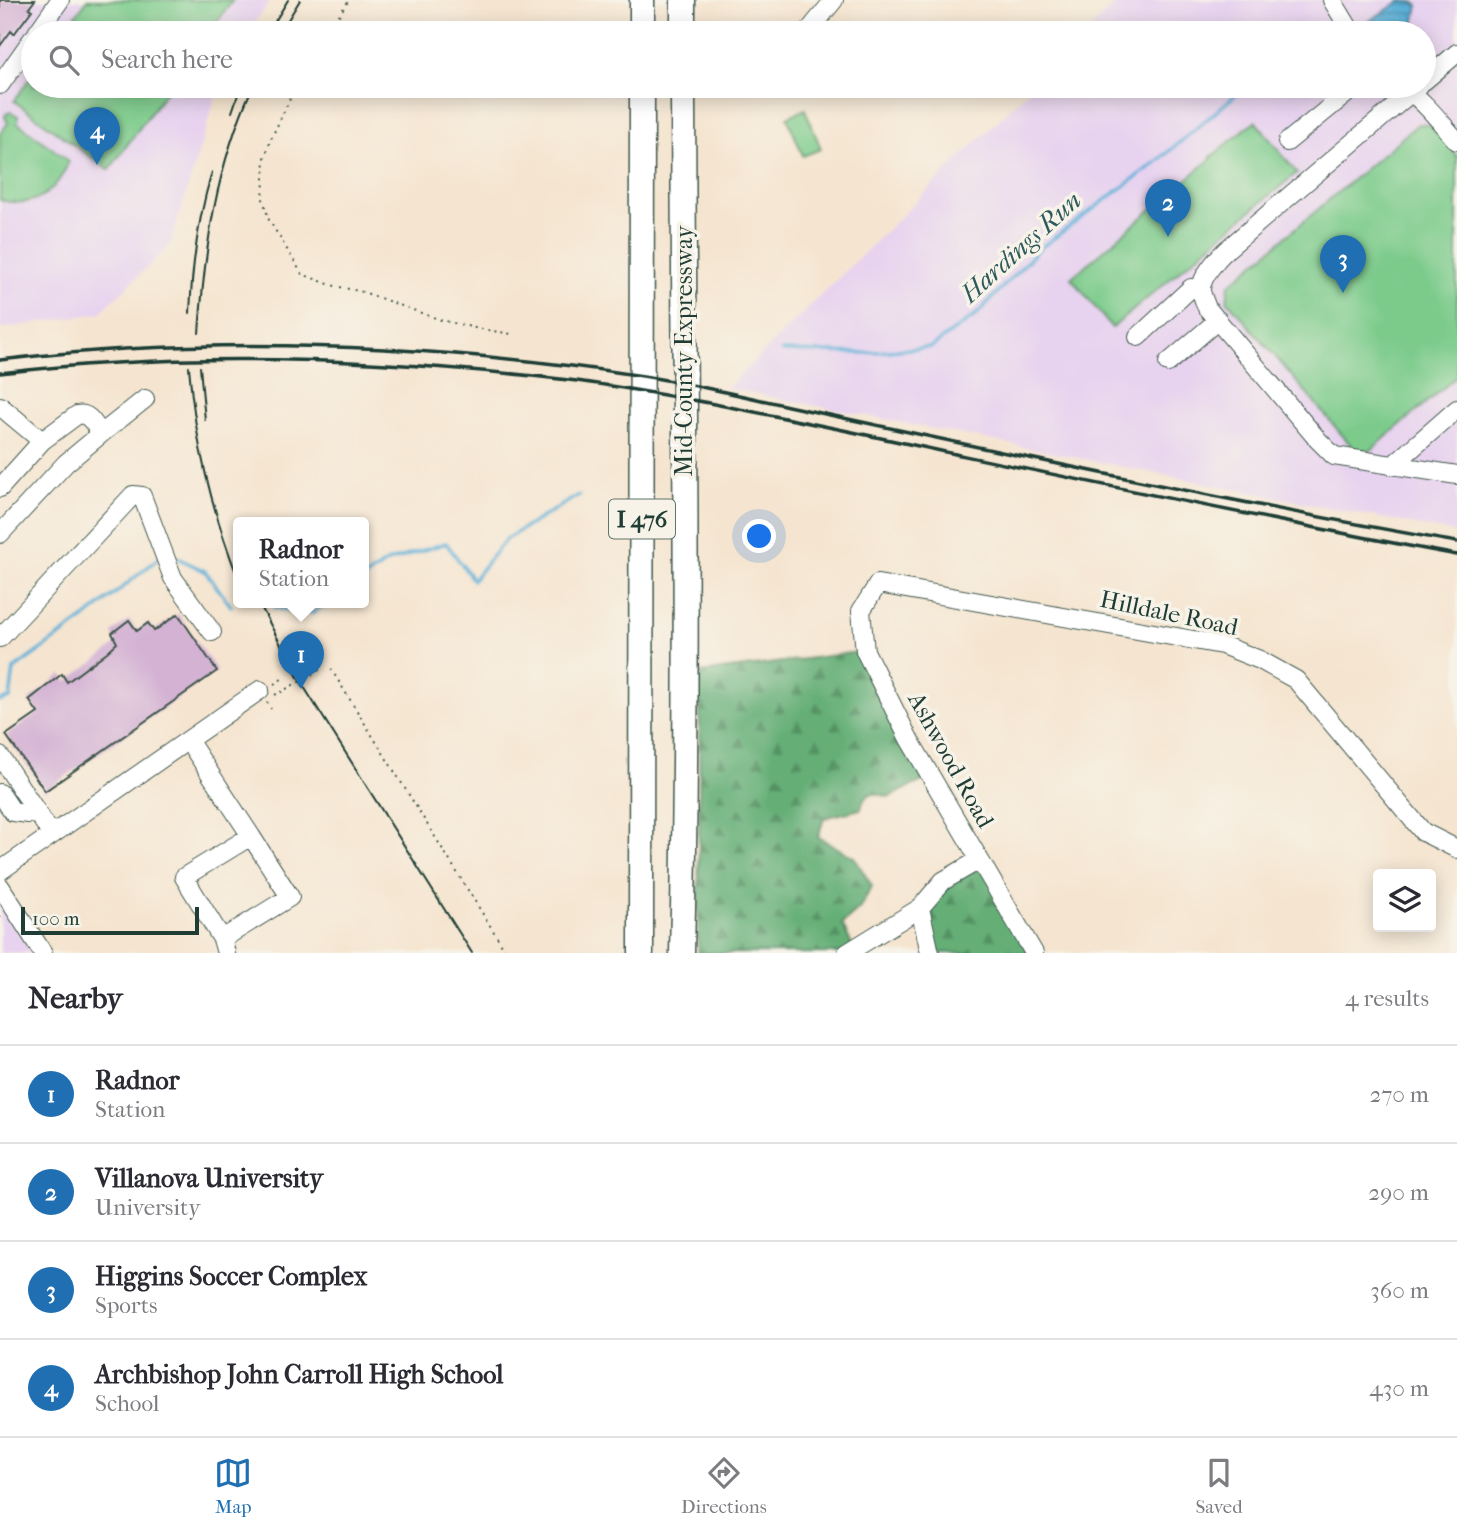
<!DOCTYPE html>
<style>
body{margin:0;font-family:"IM FELL French Canon",serif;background:#f2f2f3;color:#2b2b33}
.controls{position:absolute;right:21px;bottom:21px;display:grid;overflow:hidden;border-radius:7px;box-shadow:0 4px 18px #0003}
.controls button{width:63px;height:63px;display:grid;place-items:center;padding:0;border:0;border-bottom:2px solid #e1e1e2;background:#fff;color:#2b2b33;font:35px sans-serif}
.scale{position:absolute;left:21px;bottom:18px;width:178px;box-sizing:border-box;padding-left:7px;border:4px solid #1f3d34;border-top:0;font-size:19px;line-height:24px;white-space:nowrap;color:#1f3d34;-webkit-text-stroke:5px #f7f3e8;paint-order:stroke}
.you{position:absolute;left:760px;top:537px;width:24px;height:24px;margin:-18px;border:5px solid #fff;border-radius:50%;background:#1a73e8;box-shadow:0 0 0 10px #1a73e833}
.badge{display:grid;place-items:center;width:46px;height:46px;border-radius:50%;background:#1f6fb2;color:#fff;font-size:23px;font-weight:700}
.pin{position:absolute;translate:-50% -58px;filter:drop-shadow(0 2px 4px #0008)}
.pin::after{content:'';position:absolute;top:37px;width:24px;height:21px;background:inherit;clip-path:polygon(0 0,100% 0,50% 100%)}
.popup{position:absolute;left:233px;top:517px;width:136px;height:91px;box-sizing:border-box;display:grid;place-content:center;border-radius:7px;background:#fff;filter:drop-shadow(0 2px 5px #0005);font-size:23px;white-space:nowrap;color:#7c7c81}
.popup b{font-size:26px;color:#2b2b33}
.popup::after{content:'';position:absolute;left:50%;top:100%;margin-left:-14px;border:14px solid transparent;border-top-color:#fff}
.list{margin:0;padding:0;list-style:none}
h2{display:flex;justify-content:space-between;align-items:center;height:91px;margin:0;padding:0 28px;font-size:30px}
h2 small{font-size:23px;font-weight:400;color:#7c7c81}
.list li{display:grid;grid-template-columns:46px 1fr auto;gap:21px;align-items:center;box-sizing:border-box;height:98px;padding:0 28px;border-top:2px solid #e1e1e2}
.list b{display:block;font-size:26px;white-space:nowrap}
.list p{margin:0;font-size:23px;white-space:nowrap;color:#7c7c81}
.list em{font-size:23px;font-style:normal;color:#7c7c81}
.icon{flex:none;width:38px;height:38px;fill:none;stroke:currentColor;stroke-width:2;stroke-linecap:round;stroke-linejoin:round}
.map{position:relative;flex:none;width:1457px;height:953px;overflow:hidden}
.search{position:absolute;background:#fff;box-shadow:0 4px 18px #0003;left:21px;right:21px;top:21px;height:77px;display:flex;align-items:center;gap:18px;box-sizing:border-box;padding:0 24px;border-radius:38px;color:#7c7c81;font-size:26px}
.sheet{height:483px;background:#fff}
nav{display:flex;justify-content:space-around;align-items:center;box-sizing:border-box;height:98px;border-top:2px solid #e1e1e2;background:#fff;font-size:19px;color:#7c7c81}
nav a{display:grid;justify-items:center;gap:4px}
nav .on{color:#1f6fb2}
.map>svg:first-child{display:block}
.built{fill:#e7d2ef}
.forest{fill:url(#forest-firs);stroke:#427656;stroke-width:2}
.pitch{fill:#7ccb8b;stroke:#4e8460;stroke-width:2}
.water{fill:url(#water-rules);stroke:#3e7686;stroke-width:2}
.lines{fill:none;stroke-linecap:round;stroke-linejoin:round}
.stream{stroke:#5cb0d8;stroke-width:3.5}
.building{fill:#d4b2d4}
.minor-casing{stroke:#3f564b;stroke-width:20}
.highway-casing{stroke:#3f564b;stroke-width:27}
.path{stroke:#3f564b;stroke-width:2;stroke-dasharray:2 5;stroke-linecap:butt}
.minor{stroke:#fff;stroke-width:18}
.highway{stroke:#fff;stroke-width:24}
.tram{stroke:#1f3d34;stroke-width:2}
.rail{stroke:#1f3d34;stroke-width:3.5}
.path-bridge{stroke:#3f564b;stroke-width:2;stroke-dasharray:2 5;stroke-linecap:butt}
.labels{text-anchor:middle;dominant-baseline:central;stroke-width:7;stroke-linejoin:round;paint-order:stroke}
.shield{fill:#f7f3e8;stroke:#60746a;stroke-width:2}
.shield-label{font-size:23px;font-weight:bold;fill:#1f3d34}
.street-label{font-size:24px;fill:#1f3d34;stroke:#f7f3e8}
.water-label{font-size:26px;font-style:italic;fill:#2e5a5d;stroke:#f7f3e8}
</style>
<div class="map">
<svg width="1457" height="953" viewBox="0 0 1457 953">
<defs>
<pattern id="forest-firs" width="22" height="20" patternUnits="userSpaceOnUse" patternTransform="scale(1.75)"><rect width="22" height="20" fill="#65af77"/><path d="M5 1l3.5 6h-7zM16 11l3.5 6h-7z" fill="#539062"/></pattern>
<pattern id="water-rules" width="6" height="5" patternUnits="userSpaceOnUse" patternTransform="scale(1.75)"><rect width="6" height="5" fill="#5cb0d8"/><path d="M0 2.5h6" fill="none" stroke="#4b90b0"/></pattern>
</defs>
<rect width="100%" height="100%" fill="#f7f3e8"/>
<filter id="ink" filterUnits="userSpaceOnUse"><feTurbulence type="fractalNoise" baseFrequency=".0143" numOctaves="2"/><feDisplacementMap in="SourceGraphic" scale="14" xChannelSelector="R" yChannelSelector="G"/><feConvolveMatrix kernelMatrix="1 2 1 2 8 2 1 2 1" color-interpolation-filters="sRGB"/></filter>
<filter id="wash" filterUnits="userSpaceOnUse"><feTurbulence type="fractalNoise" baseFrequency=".00686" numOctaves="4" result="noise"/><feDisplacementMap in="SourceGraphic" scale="28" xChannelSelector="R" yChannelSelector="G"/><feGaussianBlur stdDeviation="1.57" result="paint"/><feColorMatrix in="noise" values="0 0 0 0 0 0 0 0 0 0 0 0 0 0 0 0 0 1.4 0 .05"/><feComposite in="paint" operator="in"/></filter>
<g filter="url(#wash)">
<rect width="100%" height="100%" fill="#f5e5d0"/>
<!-- built -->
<path class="built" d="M0 0H271L247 33H33V86H219L170 245 100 313 0 329Z
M1119 0H1457V533L727 388 1033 86H1424V33H1086Z
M0 905 19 933 31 953H0Z"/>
<!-- forest -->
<path class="forest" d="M865 651 931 777 889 797C873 792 865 790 861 809L824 818 818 837 854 857 872 886 860 908 842 924 854 949 847 953H698L700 673Z
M979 860 1035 953H930L920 908Z"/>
<!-- pitch -->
<path class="pitch" d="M87 0H233L209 33H63Z
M33 74V86H170L109 170 14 101Z
M805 109 821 149 803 156 787 117Z
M11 112 18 116V123L69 161C56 193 35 209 0 200V134L8 123 5 117 6 114Z
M1255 121 1297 173 1255 207 1112 328 1071 278 1212 158 1211 157Z
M1418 124 1430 125 1457 156V376L1370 451 1354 449 1227 300 1229 285Z"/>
<!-- water -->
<path class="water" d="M1400 1 1414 2 1418 5 1414 26 1415 33H1364V25C1375 16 1388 10 1400 1Z"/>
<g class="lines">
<!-- stream -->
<path class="stream" d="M782 351 865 353 931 347 976 315 1039 249 1154 164 1238 93 1255 86
M171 555 205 571 231 606
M364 578 387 562 446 543 473 580 506 539 579 495
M275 608 313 613 327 603
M0 701 10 698 14 669 85 618 160 557"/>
</g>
<g id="blocks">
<!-- building -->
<path class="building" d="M0 0H35L29 8 32 10 14 34 11 31 0 46Z
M178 614 217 671 45 791 6 735 38 713 29 700 62 674 67 682 107 652 117 643 112 633 129 620 137 631 148 623 154 631Z"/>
</g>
</g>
<g filter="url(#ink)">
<use href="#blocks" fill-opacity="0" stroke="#3f564b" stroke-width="2"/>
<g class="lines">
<!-- minor casing -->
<g class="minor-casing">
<path id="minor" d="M1332 0 1352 33
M37 33 60 0
M807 33 834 0
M1424 81 1457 53
M0 85 33 38
M1402 86C1424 100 1440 122 1457 141
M1419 86 1226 250C1217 259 1200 278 1201 291 1202 296 1205 303 1207 308L1318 440 1334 456 1457 475
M1287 142 1356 86
M1138 337 1191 288 1200 289
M1168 363 1218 320
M0 406 42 441 77 415C89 412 94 424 101 434L66 463 0 534
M101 434 145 399
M1392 466 1457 409
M0 488 42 441
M0 638 133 495 142 496 173 578 212 632
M188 740 251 836
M0 756 52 835
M0 793 13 812 28 814 36 812
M0 871 260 690
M0 886 43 953
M222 939 290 897 251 836 184 877 222 939 226 953
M847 953 920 908
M930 953 920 908 943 881 979 860
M1034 953 909 739 865 651 861 611 878 584 1222 645 1260 660 1296 680 1423 832 1457 849"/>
</g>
<!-- highway casing -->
<g class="highway-casing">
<path id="highway" d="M642 0V33
M683 33V0
M641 953 642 86
M682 953C689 664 684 375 683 86"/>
</g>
<!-- path -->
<path class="path" d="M327 33 349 0
M296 86 270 141 265 158 263 199 269 220 302 274 331 285 363 292 441 320 475 328 512 334
M331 669 507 953
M302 674 317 666 319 670 310 676
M274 684 285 677
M275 694 277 695 286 689
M267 702 271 709
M0 916 4 921"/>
<!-- minor -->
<use href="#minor" class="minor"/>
<!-- highway -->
<use href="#highway" class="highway"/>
<!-- tram -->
<path class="tram" d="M268 33 288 0
M280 33 300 0
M232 112 241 86
M190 313C192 265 198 218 212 172
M199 333C205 245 216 167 253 86
M189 367C195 442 211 507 238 578
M200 367 205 420
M259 603 299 679 472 953"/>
<!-- rail -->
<path class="rail" d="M0 360C214 335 431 344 643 376 692 384 740 395 788 406 839 417 890 428 941 439 1112 476 1284 512 1457 542
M0 373C191 350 386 358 577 381 621 387 665 395 709 403 786 418 864 434 941 451 1113 487 1284 523 1457 555"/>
<!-- path-bridge -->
<path class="path-bridge" d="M286 689 310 676"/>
</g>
</g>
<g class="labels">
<!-- shield labels -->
<rect class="shield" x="609" y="499.5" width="66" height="39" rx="5"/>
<g class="shield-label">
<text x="642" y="519">I 476</text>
</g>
<!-- street labels -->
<g class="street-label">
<text transform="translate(684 351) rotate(-90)">Mid-County Expressway</text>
<text transform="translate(1169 613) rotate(12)">Hilldale Road</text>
<text transform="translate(951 760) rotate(61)">Ashwood Road</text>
</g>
<!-- water labels -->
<g class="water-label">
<text transform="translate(1021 247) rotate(-42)">Hardings Run</text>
</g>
</g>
</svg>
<div class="controls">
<button><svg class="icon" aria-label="layers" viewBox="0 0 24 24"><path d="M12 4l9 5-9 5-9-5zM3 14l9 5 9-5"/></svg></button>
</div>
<div class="scale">100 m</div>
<div class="you"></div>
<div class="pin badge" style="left:301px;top:689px">1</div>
<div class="popup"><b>Radnor</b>Station</div>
<div class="pin badge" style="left:1168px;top:237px">2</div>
<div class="pin badge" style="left:1343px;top:293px">3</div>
<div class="pin badge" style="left:97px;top:165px">4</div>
<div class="search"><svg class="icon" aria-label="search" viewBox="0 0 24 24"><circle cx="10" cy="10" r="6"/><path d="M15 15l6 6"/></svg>Search here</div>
</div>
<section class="sheet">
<h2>Nearby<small>4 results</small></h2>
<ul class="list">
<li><span class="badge">1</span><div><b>Radnor</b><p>Station</p></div><em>270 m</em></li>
<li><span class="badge">2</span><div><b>Villanova University</b><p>University</p></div><em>290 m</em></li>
<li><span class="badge">3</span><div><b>Higgins Soccer Complex</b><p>Sports</p></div><em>360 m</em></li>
<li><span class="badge">4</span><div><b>Archbishop John Carroll High School</b><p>School</p></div><em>430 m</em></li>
</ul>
</section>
<nav>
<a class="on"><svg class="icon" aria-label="map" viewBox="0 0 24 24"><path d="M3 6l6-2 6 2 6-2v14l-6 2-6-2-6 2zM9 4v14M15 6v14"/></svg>Map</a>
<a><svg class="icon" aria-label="directions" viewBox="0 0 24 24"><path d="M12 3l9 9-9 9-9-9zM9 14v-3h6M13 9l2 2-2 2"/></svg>Directions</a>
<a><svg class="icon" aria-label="saved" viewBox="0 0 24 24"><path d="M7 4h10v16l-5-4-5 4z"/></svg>Saved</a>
</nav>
